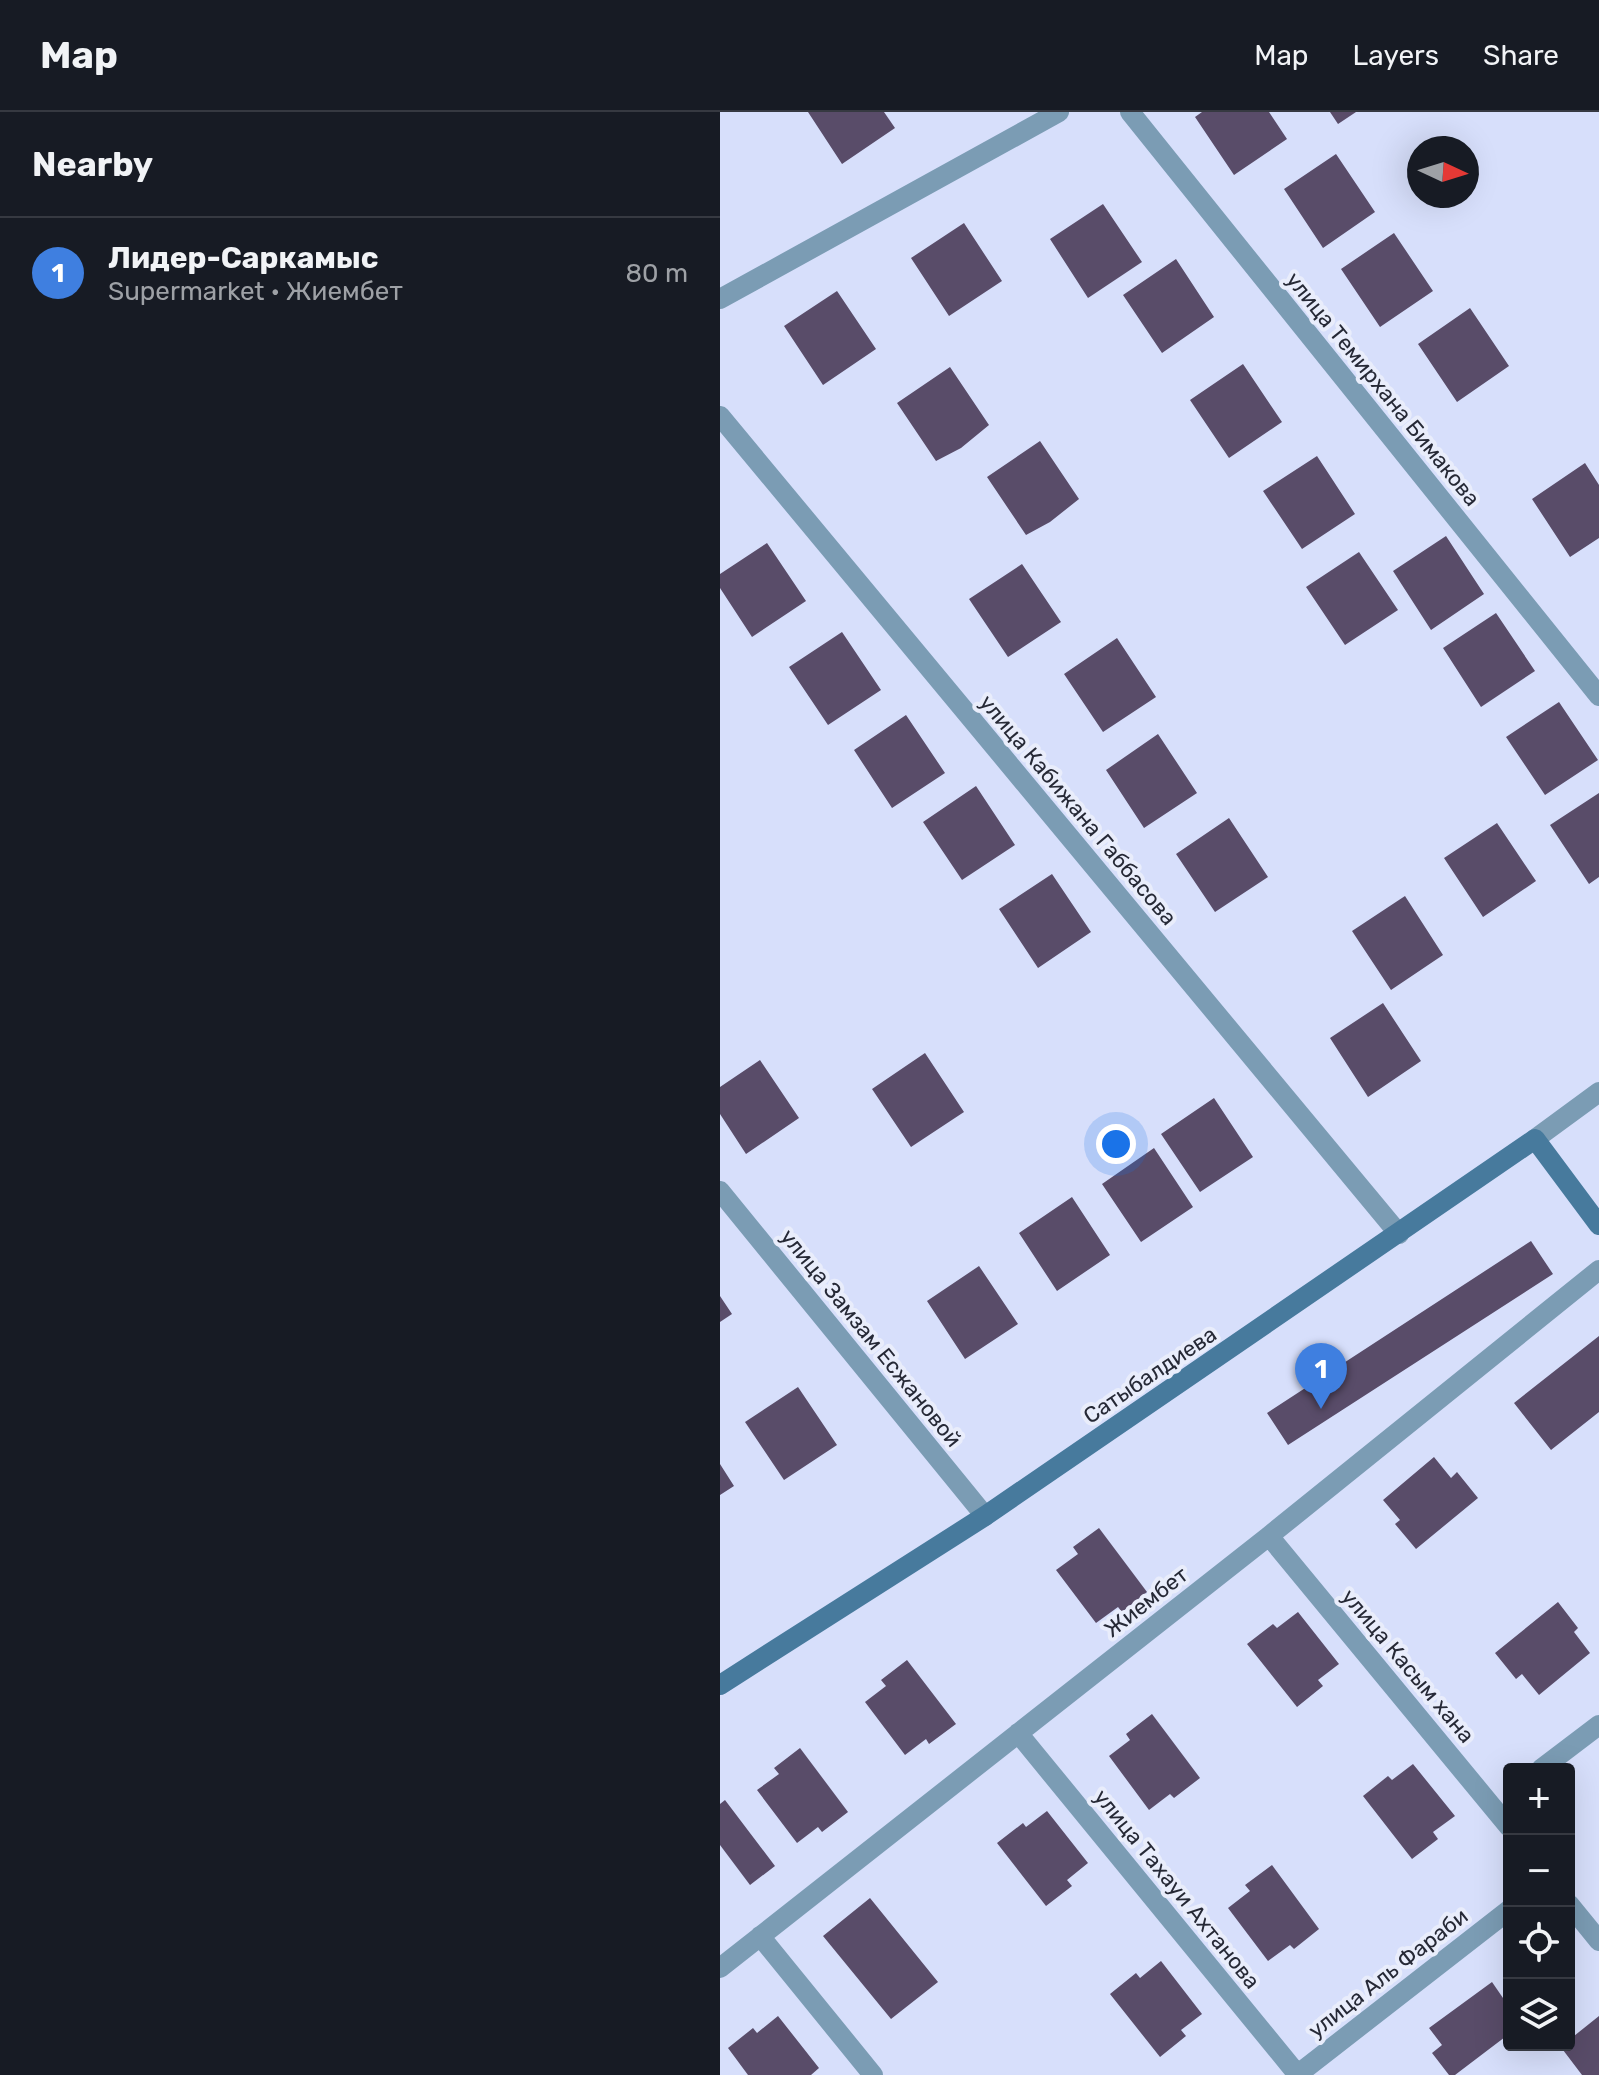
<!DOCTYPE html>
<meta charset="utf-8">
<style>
body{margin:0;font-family:Rubik,sans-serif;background:#242831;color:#f1f3f6}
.controls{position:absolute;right:24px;bottom:24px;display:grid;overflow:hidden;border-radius:8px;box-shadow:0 8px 32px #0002}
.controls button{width:72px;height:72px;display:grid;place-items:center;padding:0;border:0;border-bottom:2px solid #363941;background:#171b24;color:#f1f3f6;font:40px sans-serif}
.compass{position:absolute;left:687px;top:24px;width:72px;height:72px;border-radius:50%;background:#171b24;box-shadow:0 8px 32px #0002;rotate:94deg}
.you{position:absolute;left:396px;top:1032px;width:28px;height:28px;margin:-20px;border:6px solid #fff;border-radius:50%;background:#1a73e8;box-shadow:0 0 0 12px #1a73e833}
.badge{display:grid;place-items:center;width:52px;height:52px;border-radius:50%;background:#ea580c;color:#fff;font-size:26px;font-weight:700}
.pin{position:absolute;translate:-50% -66px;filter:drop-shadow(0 2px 4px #0008)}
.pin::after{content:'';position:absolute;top:42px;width:28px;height:24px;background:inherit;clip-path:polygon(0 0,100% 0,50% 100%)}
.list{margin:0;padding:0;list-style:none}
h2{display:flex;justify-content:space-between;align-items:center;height:104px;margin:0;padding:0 32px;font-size:34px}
h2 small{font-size:26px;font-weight:400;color:#9ea1a6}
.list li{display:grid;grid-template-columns:52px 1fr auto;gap:24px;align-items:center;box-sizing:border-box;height:112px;padding:0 32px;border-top:2px solid #363941}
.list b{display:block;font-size:30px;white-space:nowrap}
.list p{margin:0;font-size:26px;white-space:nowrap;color:#9ea1a6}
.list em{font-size:26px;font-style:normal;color:#9ea1a6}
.icon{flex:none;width:44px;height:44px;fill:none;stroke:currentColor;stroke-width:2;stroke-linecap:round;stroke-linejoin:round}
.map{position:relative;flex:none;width:879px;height:1963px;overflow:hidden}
header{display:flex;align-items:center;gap:48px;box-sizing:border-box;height:112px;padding:0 40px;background:#171b24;border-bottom:2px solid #363941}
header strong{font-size:38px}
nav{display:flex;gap:44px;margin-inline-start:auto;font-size:28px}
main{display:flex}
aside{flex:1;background:#171b24}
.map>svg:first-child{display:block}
.building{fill:#594c69}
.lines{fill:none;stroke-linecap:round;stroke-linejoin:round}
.street{stroke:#7b9cb4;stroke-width:20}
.secondary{stroke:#477a9d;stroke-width:20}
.labels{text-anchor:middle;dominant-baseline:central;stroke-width:8;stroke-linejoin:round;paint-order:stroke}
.street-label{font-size:22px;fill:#262936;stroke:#e9edfb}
</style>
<header>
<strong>Map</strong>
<nav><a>Map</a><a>Layers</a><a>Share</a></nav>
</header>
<main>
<aside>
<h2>Nearby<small></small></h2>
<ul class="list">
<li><span class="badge" style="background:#3f7fe0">1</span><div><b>Лидер-Саркамыс</b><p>Supermarket · Жиембет</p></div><em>80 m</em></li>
</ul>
</aside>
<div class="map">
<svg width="879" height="1963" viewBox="0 0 879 1963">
<rect width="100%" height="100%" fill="#d7dffb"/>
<!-- building -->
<path class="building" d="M88 0H164L175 16 122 52Z
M482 0H549L567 27 514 63 475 5Z
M610 0H636L618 12Z
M616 42 655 100 603 136 564 77Z
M383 92 422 150 368 186 330 127Z
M244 111 282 169 229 204 191 146Z
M674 121 713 179 660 215 621 157Z
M456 147 494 205 442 241 403 183Z
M117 179 156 237 103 273 64 214Z
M750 196 789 254 737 290 698 232Z
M523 252 562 310 509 346 470 288Z
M230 255 269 313 241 336 216 349 177 291Z
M320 329 359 387 330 410 306 423 267 365Z
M597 344 635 402 582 437 543 379Z
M865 351 879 373V426L850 445 812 387Z
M726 424 764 482 711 518 673 459Z
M47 431 86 489 32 525 0 476V462Z
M639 440 678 498 625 533 586 475Z
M302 452 341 510 288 545 249 487Z
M776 501 815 559 761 595 723 536Z
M122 520 161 578 108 613 69 555Z
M397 526 436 585 383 620 344 562Z
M839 590 878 648 825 683 786 625Z
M186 603 225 661 172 696 134 638Z
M438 622 477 681 424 716 386 658Z
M256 674 295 733 242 768 203 710Z
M879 681V765L869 772 830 713Z
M509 706 548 765 495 800 456 742Z
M777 711 816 769 763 805 724 746Z
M332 762 371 820 318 856 279 797Z
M685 784 723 843 671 878 632 819Z
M663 891 701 949 648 985 610 926Z
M205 941 244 1000 191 1035 152 977Z
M40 948 79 1006 26 1042 0 1002V975Z
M494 986 533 1045 480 1080 441 1022Z
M434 1036 473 1095 421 1130 382 1072Z
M352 1085 390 1143 337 1179 299 1121Z
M811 1129 833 1162 568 1333 547 1301Z
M259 1154 298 1212 245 1247 207 1189Z
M0 1184 12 1202 0 1210Z
M879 1224V1300L831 1338 794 1291Z
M78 1275 117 1333 64 1368 25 1310Z
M714 1345 731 1366 737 1360 758 1386 696 1437 675 1412 680 1408 663 1388Z
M0 1352 14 1374 0 1383Z
M379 1416 427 1480 402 1500 398 1495 376 1511 336 1458 358 1442 353 1435Z
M838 1490 858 1516 854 1520 870 1541 819 1583 802 1562 796 1567 775 1541Z
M578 1500 619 1552 598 1568 603 1574 577 1595 527 1532 553 1512 557 1516Z
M187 1548 236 1612 209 1632 206 1627 185 1643 145 1590 166 1574 161 1568Z
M432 1602 480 1666 454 1686 450 1682 429 1698 389 1644 410 1628 406 1622Z
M80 1636 128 1700 102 1720 98 1715 77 1731 37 1678 59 1662 54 1656Z
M693 1652 735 1704 713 1720 718 1727 692 1747 643 1684 668 1664 672 1668Z
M5 1688 55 1754 30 1773 0 1733V1692Z
M327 1699 368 1751 347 1768 352 1774 326 1794 277 1731 303 1711 306 1715Z
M552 1753 599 1817 574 1837 570 1833 548 1849 508 1796 530 1779 525 1773Z
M150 1786 218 1870 171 1907 103 1824Z
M441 1849 482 1902 461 1918 466 1924 440 1945 390 1882 416 1861 420 1866Z
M772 1870 783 1886 789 1882V1922L735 1963H729L712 1941 722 1933 709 1916Z
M58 1904 99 1956 91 1963H28L8 1936 33 1916 37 1921Z
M879 1904V1963H862L840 1934 849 1933V1928Z"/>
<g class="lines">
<!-- street -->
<path class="street" d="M410 0 879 584
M0 187 339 0
M0 304 679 1122
M815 1027 879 980
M0 1079 265 1404
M549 1424 789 1715
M298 1621 578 1963
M821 1657 879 1613
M849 1792 879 1829
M40 1824 153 1963
M0 1856 549 1424 879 1158
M577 1963 789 1798"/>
<!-- secondary -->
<path class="secondary" d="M0 1573 265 1404 815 1027 879 1113"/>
</g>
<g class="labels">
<!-- street labels -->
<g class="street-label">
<text transform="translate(663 277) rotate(51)">улица Темирхана Бимакова</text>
<text transform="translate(358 698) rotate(50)">улица Кабижана Габбасова</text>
<text transform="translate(151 1226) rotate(51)">улица Замзам Есжановой</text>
<text transform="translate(430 1263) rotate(-34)">Сатыбалдиева</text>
<text transform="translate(426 1490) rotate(-38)">Жиембет</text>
<text transform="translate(688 1554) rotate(50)">улица Касым хана</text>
<text transform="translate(457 1777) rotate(51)">улица Тахауи Ахтанова</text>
<text transform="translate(668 1861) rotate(-38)">улица Аль Фараби</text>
</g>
</g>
</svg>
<div class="controls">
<button>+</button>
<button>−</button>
<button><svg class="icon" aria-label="locate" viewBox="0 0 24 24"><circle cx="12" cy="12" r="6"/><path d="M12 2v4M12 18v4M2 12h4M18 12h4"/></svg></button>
<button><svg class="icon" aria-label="layers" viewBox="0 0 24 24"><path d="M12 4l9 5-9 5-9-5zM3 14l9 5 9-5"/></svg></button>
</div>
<svg class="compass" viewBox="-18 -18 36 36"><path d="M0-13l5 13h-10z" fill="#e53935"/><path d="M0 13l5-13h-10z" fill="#9ea1a6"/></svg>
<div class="you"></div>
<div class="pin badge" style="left:601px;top:1297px;background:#3f7fe0">1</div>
</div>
</main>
